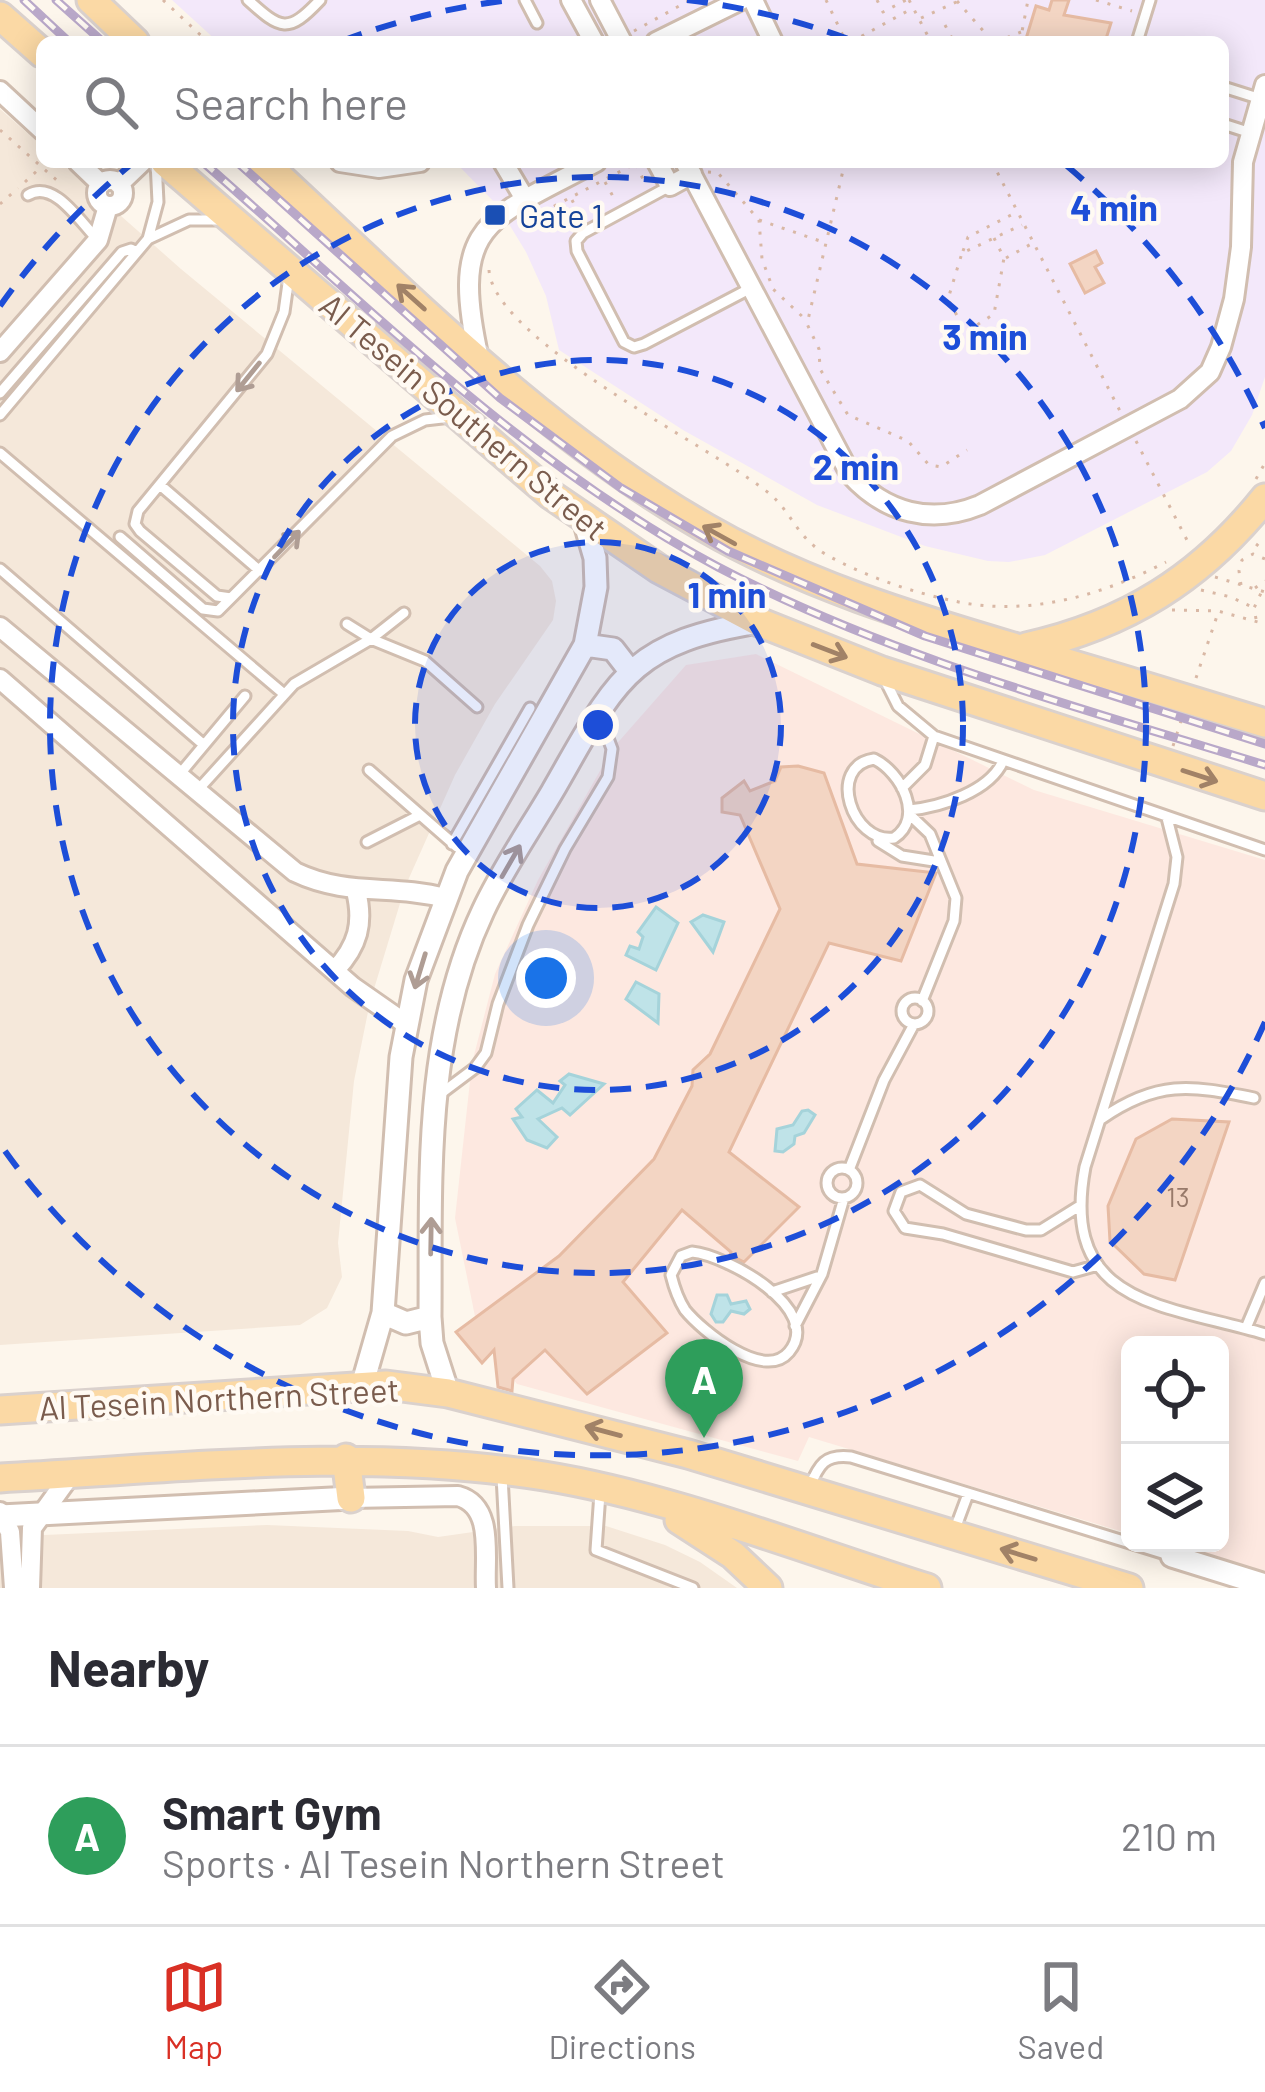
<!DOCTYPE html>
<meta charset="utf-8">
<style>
body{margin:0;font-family:Barlow,sans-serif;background:#f7f7f7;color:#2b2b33}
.controls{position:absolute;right:36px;bottom:36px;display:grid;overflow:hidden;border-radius:18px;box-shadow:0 6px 30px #0003}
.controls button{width:108px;height:108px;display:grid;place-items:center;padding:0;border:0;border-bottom:3px solid #e1e1e2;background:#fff;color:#2b2b33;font:60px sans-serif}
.you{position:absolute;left:546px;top:978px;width:42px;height:42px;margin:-30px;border:9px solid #fff;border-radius:50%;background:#1a73e8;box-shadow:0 0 0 18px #1a73e833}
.badge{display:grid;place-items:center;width:78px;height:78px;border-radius:50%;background:#d93025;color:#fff;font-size:39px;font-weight:700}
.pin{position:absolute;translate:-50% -99px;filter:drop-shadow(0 3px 6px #0008)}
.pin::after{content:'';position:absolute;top:63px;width:42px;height:36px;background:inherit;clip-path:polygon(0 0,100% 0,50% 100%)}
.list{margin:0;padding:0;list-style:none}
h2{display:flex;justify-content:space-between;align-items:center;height:156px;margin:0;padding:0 48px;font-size:51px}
h2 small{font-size:39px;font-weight:400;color:#7c7c81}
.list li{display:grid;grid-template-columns:78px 1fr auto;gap:36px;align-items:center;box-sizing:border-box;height:180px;padding:0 48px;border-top:3px solid #e1e1e2}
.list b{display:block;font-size:45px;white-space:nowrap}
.list p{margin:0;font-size:39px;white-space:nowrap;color:#7c7c81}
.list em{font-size:39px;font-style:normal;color:#7c7c81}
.icon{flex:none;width:66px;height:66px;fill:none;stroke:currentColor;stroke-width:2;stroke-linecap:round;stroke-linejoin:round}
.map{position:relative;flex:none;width:1265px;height:1588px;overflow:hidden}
.search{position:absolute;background:#fff;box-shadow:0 6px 30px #0003;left:36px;right:36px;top:36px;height:132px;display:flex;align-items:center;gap:30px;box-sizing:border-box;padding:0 42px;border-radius:18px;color:#7c7c81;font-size:45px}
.sheet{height:336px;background:#fff}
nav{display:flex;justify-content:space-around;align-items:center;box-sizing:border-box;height:168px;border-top:3px solid #e1e1e2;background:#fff;font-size:33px;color:#7c7c81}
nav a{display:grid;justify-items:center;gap:6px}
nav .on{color:#d93025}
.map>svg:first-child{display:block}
.residential{fill:#f5e8da}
.commercial{fill:#fde8e0}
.education{fill:#f3e8fa}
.water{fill:#bfe3e8;stroke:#a5d3da;stroke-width:3}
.building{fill:#f3d5c3;stroke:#e6bba3;stroke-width:3}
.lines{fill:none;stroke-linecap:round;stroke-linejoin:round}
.service-casing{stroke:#d1beb0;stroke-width:15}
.minor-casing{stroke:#d1beb0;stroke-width:24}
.tertiary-casing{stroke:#d1beb0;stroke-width:27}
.primary-casing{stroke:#dad1cd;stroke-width:33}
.path{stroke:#d9b8a5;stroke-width:3;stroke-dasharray:3 9;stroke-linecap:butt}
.service{stroke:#fff;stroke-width:9}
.minor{stroke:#fff;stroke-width:18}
.tertiary{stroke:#fff;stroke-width:21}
.primary{stroke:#fbd9a5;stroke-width:27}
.rail-casing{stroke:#b9a8c9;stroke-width:9}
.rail{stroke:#fffaf3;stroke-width:4.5;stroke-dasharray:14;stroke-linecap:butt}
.oneway{stroke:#a18267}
.oneway2{stroke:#af9d94}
.ring{fill:none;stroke:#1d4ed8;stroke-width:6;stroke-dasharray:21 15}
.transit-dot{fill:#1a4fb4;stroke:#fffaf3;stroke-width:4.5}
.labels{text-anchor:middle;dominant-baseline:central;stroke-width:9;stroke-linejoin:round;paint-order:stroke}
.number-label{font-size:27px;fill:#987a6a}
.transit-label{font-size:33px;fill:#164399;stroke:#fffaf3;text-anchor:start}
.street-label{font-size:33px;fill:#7a5c4d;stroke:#fffaf3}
.centre{fill:#1d4ed8;stroke:#fffaf3;stroke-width:6}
.ring-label{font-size:36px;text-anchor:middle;font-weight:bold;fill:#1d4ed8;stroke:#fffaf3;stroke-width:9;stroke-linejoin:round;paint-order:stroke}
</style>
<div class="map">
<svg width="1265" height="1588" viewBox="0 0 1265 1588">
<rect width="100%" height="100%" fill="#fdf6ec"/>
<!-- residential -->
<path class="residential" d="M0 109 42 146V162H60L181 269 540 566 552 581 556 601 553 620 495 704 455 775 405 887 370 1002 354 1081 338 1243 342 1277 327 1308 300 1325 0 1345Z
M267 1525 408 1531 438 1537 515 1526H606L665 1545 700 1562 737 1588H0V1537Z"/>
<!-- commercial -->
<path class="commercial" d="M756 654 1034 790 1265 860V1574L1161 1543H1220V1345H1130V1534L809 1437 798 1461 517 1384 479 1336 455 1218 472 1063 495 974 538 880 613 748 686 665Z"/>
<!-- education -->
<path class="education" d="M172 0H1265V377L1252 415 1231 451 1207 472 1045 555 1009 562 988 561 925 546 817 505 683 430 559 350 546 296 526 252 498 206 455 162H1223V42H218Z"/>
<!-- water -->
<path class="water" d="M656 907 678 923 656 970 626 955 630 946 639 949 643 937 638 932Z
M703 915 724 922 713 952 691 922Z
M636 982 659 994 658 1023 626 999Z
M569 1074 604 1084 570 1115 562 1108 538 1119 557 1137 547 1148 527 1140 513 1119 522 1117 516 1109 537 1090 553 1103 565 1085 560 1081Z
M808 1110 815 1115 804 1133 795 1136 794 1144 783 1152 775 1151 777 1129 793 1125 802 1111Z
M717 1295H727L731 1304 746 1301 750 1309 744 1314 731 1311 723 1322H716L711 1314Z"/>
<!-- building -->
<path class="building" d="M1052 0H1069L1064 15 1111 23 1105 42H1025L1036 6 1049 10Z
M1096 251 1102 263 1095 267 1104 283 1085 293 1070 264Z
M798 766 824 773 857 864 936 873 901 961 829 943 729 1152 799 1207 744 1262 730 1255 731 1252 682 1210 623 1282 667 1333 587 1394 545 1350 513 1379 512 1391 498 1387 494 1350 482 1363 456 1332 559 1256 654 1159 692 1086 693 1070 710 1054 780 909 740 815 722 812V798L744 781 750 791 775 781 781 767Z
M1172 1119 1229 1122 1175 1280 1144 1274 1110 1241 1108 1206 1136 1139Z"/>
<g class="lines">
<!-- service casing -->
<g class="service-casing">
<path id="service" d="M248 0C281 30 288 34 320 0
M525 0 537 23
M1137 42 1150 0
M1223 87 1261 99
M1223 124 1251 133
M670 186 583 233 576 241 577 251 624 342 634 347 644 344 751 288
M28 195C54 179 80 222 98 240
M148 239 158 202 156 162
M289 276 284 312 267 354 138 511 135 524 140 531 217 596 231 598 392 436 425 420 451 417
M0 393 122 252 131 249 137 252
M0 415 148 239 189 220H220
M0 453 284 694
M160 485 260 571
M120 537 203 609 218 611 231 598
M0 569 204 745
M347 624 371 639 425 661 477 707
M885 680 898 706 934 736 1265 850
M874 759C901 772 925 818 894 838 852 844 826 766 874 759Z
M369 770 457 847
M179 775 245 696
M902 788 925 765 934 736
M197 791 294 684 371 639 404 613
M909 810C941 807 990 791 1003 761
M909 814 930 834 956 898 954 921 922 1001
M1167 818 1177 857 1174 884 1085 1167C1059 1306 1165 1304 1265 1334
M878 841 902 856 940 862
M367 842 418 816
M452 844 530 708
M902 1011a13 13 0 1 1 26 0a13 13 0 1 1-26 0Z
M439 1095 475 1068 486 1053 498 1004 528 925 565 849 608 777 612 749 599 714
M1101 1119C1157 1080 1190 1085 1254 1098
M827 1183a15 15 0 1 1 30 0a15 15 0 1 1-30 0Z
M849 1170 884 1080 914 1024
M1078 1207 1041 1230H1026L966 1214 920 1185 901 1192 894 1211 905 1228 943 1234 1073 1272 1098 1265
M692 1252C726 1255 825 1309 789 1352 764 1382 701 1330 685 1310 678 1299 674 1287 671 1275L681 1256Z
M772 1292 817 1277
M795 1326 822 1274 844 1198
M1246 1328 1265 1283
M502 1476 508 1588
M809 1488C819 1464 825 1454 851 1457L1172 1556
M600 1493 596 1550 693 1588
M955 1529 968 1494"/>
</g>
<!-- minor casing -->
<g class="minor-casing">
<path id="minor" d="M571 0 594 42
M600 0 622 42
M753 0 773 42
M656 42 741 0
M0 91 42 130
M78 162 101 184
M340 162 379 168 420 162
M503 162 525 199
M657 162 670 186 692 174
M685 162 850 474C885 513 931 525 980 505L1180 399 1210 372 1221 347 1234 299 1241 247 1243 162 1265 85
M97 193a13 13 0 1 1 26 0a13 13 0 1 1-26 0Z
M119 184 142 162
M0 352 98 240 108 206
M479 359C449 223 486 220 596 162
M0 627 295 872C347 897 392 884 445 898
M0 679 353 987 406 1024
M335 970C358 946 364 923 356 891
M351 1498 458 1496C495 1506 484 1557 486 1588
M0 1512 10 1532 14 1588
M30 1588 32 1528 71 1474"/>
</g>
<!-- tertiary casing -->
<g class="tertiary-casing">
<path id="tertiary" d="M585 645 613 649 630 671
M383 1313 406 1323 430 1317
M362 1386 383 1313 401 1057 416 980 457 871 585 645 596 587 595 558 584 520
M448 1393 432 1343 430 1317C431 1181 423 1038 483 911 502 870 529 831 552 792 615 683 626 643 759 622
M0 1516 351 1498
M1172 1556 1265 1585"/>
</g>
<!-- primary casing -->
<g class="primary-casing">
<path id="primary" d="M91 0 135 42
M0 16 42 53
M165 162 551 495 659 569 759 622 882 671 1265 796
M263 162C403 291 539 432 706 528 805 585 911 617 1020 649 1102 673 1183 698 1265 723
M1026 647C1126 625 1201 578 1265 498
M0 1410 386 1385 448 1393 688 1454 1129 1588
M346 1458 351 1498
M0 1478C181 1468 363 1447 544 1476 669 1496 806 1550 927 1588
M679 1520 733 1555 768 1588"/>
</g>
<!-- path -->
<path class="path" d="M163 0 208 42
M826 0 846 42
M877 0 883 12 906 0
M909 0 931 42
M1096 0 1132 11
M957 1 993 42
M921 18 961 0
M945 25 954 42
M634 31 690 0
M851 42 913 8
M996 42 1021 32
M1020 42 1028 0
M0 130 61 184
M845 162 807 324 819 349 820 369 848 415 908 441 929 465 941 467 967 450
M992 162 1120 411
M636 165 645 183
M708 172 718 173 759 220 762 259 773 289 805 319
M25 182 40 168
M605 182 615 200
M572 200 581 218
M0 204 18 188
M759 220 823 242
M522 223 638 162
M994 238 1004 258 994 314 966 332 948 299 962 253C982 244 1002 234 1022 225
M963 251 968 237 1015 213
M1006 258 1033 243
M489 270C494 341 713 447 770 494 792 513 796 536 825 554 864 576 911 592 954 601 1027 617 1101 596 1166 562
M1136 441 1189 544
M1256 479 1265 463
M1256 544 1265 551
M1215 577 1265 592
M1241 585 1239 571 1242 560 1253 554 1265 559
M1255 588 1265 581
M1201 590 1231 597 1254 608
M1172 610 1218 611 1265 624
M1256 619 1254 608 1262 591
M1196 678 1218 613
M1173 746 1181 721"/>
<!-- service -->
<use href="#service" class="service"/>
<!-- minor -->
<use href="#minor" class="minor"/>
<!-- tertiary -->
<use href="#tertiary" class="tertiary"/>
<!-- primary -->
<use href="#primary" class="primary"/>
<!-- rail casing -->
<g class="rail-casing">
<path id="rail" d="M24 0 69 42
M56 0 103 42
M203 162C366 305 525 464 718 567 889 657 1081 708 1265 765
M237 162 500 398 621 488 728 551 925 636 1265 744"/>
</g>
<!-- rail -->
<use href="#rail" class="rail"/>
</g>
<!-- one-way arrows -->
<defs><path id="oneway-shaft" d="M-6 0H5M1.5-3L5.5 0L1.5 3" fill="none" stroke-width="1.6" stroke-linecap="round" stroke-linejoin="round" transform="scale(3)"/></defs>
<g class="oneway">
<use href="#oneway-shaft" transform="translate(411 297) rotate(-138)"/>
<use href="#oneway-shaft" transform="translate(719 535) rotate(-151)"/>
<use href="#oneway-shaft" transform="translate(830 651) rotate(21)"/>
<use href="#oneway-shaft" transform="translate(1200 776) rotate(18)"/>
<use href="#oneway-shaft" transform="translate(603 1431) rotate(-165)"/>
<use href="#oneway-shaft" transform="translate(1018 1554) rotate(-163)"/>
</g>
<g class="oneway2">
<use href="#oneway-shaft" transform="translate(248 377) rotate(129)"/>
<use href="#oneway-shaft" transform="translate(287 544) rotate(-46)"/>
<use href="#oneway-shaft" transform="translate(511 861) rotate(-60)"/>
<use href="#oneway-shaft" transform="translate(420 971) rotate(107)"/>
<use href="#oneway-shaft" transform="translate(431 1236) rotate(-89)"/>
</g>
<!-- distance rings -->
<circle cx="598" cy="725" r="183" fill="#1d4ed8" fill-opacity=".12"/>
<g class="ring">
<circle cx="598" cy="725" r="183"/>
<circle cx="598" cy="725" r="365"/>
<circle cx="598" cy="725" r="548"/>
<path d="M1265 1022A730 730 0 0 1 0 1144M0 306A730 730 0 0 1 129 166M342 41A730 730 0 0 1 509 0M687 0A730 730 0 0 1 854 41M1067 166A730 730 0 0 1 1265 428"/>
</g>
<!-- markers -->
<rect class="transit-dot" x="483" y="203" width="24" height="24" rx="6"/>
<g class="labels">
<!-- number labels -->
<g class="number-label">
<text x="1178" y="1196">13</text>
</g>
<!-- transit labels -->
<g class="transit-label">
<text x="519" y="215">Gate 1</text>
</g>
<!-- street labels -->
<g class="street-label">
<text transform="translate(464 416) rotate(40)">Al Tesein Southern Street</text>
<text transform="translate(219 1398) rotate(-3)">Al Tesein Northern Street</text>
</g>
</g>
<circle cx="598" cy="725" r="18" class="centre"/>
<g class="ring-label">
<text x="1114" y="221">4 min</text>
<text x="985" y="350">3 min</text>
<text x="856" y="480">2 min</text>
<text x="727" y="608">1 min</text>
</g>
</svg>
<div class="controls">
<button><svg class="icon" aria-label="locate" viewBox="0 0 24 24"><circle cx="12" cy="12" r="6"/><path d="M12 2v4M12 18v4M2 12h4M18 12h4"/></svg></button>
<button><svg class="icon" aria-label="layers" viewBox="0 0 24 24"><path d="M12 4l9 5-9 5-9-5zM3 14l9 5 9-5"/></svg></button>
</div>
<div class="you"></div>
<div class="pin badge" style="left:704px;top:1438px;background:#2e9e5b">A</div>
<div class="search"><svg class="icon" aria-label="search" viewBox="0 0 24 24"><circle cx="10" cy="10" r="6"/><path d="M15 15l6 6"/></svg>Search here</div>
</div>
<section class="sheet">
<h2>Nearby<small></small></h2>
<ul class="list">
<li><span class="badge" style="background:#2e9e5b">A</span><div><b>Smart Gym</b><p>Sports · Al Tesein Northern Street</p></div><em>210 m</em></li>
</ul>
</section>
<nav>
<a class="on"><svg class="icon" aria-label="map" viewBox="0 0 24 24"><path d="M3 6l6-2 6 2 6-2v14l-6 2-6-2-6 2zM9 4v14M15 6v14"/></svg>Map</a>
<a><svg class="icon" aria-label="directions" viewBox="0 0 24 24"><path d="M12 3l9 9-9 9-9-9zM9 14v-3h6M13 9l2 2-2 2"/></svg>Directions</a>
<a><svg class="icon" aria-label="saved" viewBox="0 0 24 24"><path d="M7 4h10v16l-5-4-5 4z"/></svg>Saved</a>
</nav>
